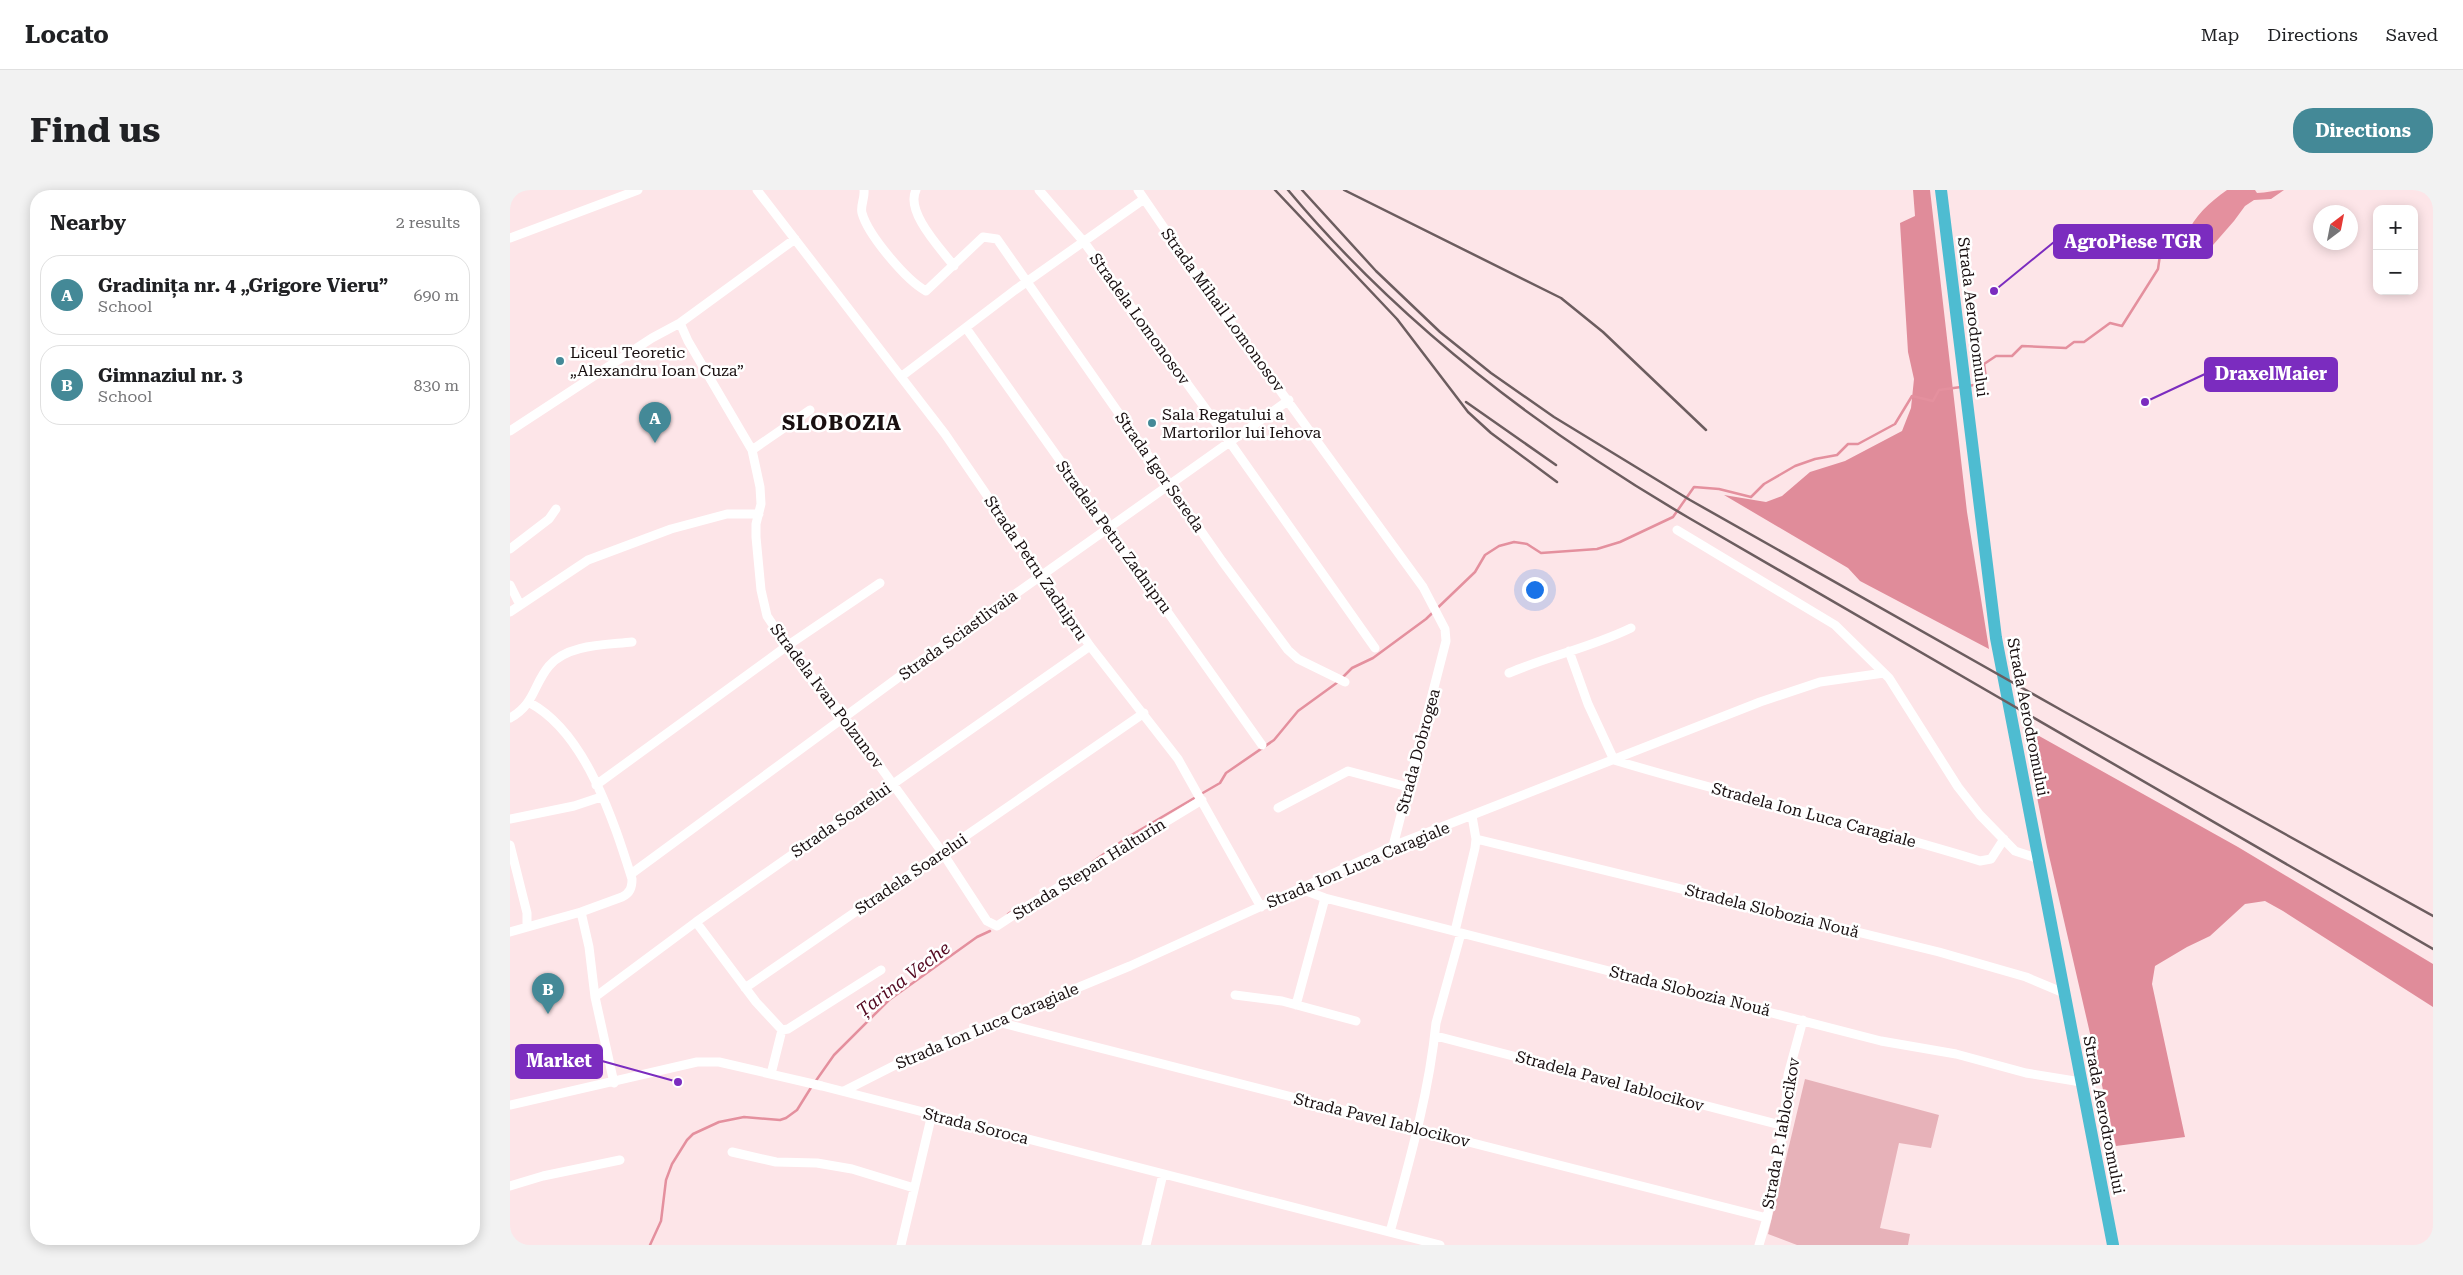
<!DOCTYPE html>
<meta charset="utf-8">
<style>
body{margin:0;font-family:"Roboto Serif",serif;background:#f2f2f2;color:#202124}
.controls{position:absolute;right:15px;top:15px;display:grid;overflow:hidden;border-radius:10px;box-shadow:0 2px 12px #0003}
.controls button{width:45px;height:45px;display:grid;place-items:center;padding:0;border:0;border-bottom:1px solid #e0e0e0;background:#fff;color:#202124;font:25px sans-serif}
.compass{position:absolute;left:1803px;top:15px;width:45px;height:45px;border-radius:50%;background:#fff;box-shadow:0 2px 12px #0003;rotate:32deg}
.you{position:absolute;left:1024px;top:399px;width:18px;height:18px;margin:-12px;border:4px solid #fff;border-radius:50%;background:#1a73e8;box-shadow:0 0 0 8px #1a73e833}
.badge{display:grid;place-items:center;width:32px;height:32px;border-radius:50%;background:#448997;color:#fff;font-size:16px;font-weight:700}
.pin{position:absolute;translate:-50% -41px;filter:drop-shadow(0 1px 2px #0008)}
.pin::after{content:'';position:absolute;top:26px;width:18px;height:15px;background:inherit;clip-path:polygon(0 0,100% 0,50% 100%)}
.list{margin:0;padding:0;list-style:none}
h2{display:flex;justify-content:space-between;align-items:center;height:65px;margin:0;padding:0 20px;font-size:21px}
h2 small{font-size:16px;font-weight:400;color:#757577}
.list li{display:grid;grid-template-columns:32px 1fr auto;gap:15px;align-items:center;box-sizing:border-box;height:80px;margin:0 10px 10px;padding:0 10px;border:1px solid #e0e0e0;border-radius:20px}
.list b{display:block;font-size:19px;white-space:nowrap}
.list p{margin:0;font-size:16px;white-space:nowrap;color:#757577}
.list em{font-size:16px;font-style:normal;color:#757577}
.map{position:relative;flex:none;width:1923px;height:1055px;overflow:hidden;border-radius:20px}
header{display:flex;align-items:center;gap:30px;box-sizing:border-box;height:70px;padding:0 25px;background:#fff;border-bottom:1px solid #e0e0e0}
header strong{font-size:24px}
nav{display:flex;gap:28px;margin-inline-start:auto;font-size:18px}
.intro{display:flex;align-items:center;justify-content:space-between;box-sizing:border-box;height:120px;padding:0 30px}
h1{margin:0;font-size:35px}
.button{padding:12px 22px;border-radius:20px;background:#448997;color:#fff;font-size:18px;font-weight:700}
main{display:flex;gap:30px;padding:0 30px}
aside{flex:1;background:#fff;border-radius:20px;box-shadow:0 2px 12px #0003}
.map>svg:first-child{display:block}
.green{fill:#e7b2b9}
.forest{fill:#e08c9a}
.water{fill:#e4909e}
.lines{fill:none;stroke-linecap:round;stroke-linejoin:round}
.stream{stroke:#e4909e;stroke-width:2.5}
.minor{stroke:#fff;stroke-width:9}
.highway{stroke:#4ebcd1;stroke-width:12}
.rail{stroke:#6c5d5f;stroke-width:2.5}
.poi-dot{fill:#448997;stroke:#fff;stroke-width:2}
.labels{text-anchor:middle;dominant-baseline:central;stroke-width:5;stroke-linejoin:round;paint-order:stroke}
.street-label{font-size:16px;fill:#190f10;stroke:#fff}
.poi-label{font-size:16px;fill:#190f10;stroke:#fff;text-anchor:start}
.water-label{font-size:18px;font-style:italic;fill:#550a22;stroke:#fff}
.district-label{font-size:21px;font-weight:bold;letter-spacing:1px;fill:#190f10;stroke:#fff}
.leader{fill:none;stroke:#7b2cbf;stroke-width:2}
.callout-dot{fill:#7b2cbf;stroke:#fff;stroke-width:2}
.callout{fill:#7b2cbf;stroke:#7b2cbf;stroke-width:2}
.callout-label{font-size:18px;text-anchor:middle;font-weight:bold;fill:#fff}
</style>
<header>
<strong>Locato</strong>
<nav><a>Map</a><a>Directions</a><a>Saved</a></nav>
</header>
<div class="intro"><h1>Find us</h1><a class="button">Directions</a></div>
<main>
<aside>
<h2>Nearby<small>2 results</small></h2>
<ul class="list">
<li><span class="badge">A</span><div><b>Gradinița nr. 4 „Grigore Vieru”</b><p>School</p></div><em>690 m</em></li>
<li><span class="badge">B</span><div><b>Gimnaziul nr. 3</b><p>School</p></div><em>830 m</em></li>
</ul>
</aside>
<div class="map">
<svg width="1923" height="1055" viewBox="0 0 1923 1055">
<rect width="100%" height="100%" fill="#fde5e8"/>
<!-- green -->
<path class="green" d="M1295 889 1429 925 1421 958 1389 953 1370 1038 1400 1044 1398 1055H1287L1258 1044Z"/>
<!-- forest -->
<path class="forest" d="M1403 0H1420L1457 322 1479 459 1350 391 1338 378 1214 305 1256 312 1272 306 1300 282 1335 271 1392 241 1401 218 1404 189 1398 162 1390 33 1405 26Z
M1513 537 1728 657 1923 774V817L1773 721 1755 711 1735 714 1700 746 1677 757 1645 776 1642 794 1675 947 1606 956 1537 657Z"/>
<!-- water -->
<path class="water" d="M1717 0H1745L1747 3C1757 3 1764 0 1774 0L1761 9 1744 10 1735 16 1724 31 1696 63 1689 65 1679 55 1676 46C1685 25 1699 13 1717 0Z"/>
<g class="lines">
<!-- stream -->
<path class="stream" d="M1459 196 1468 194 1476 188 1474 174 1486 166H1502L1512 156 1556 158 1564 152H1574L1600 133 1612 136 1648 79 1651 58
M832 488 842 478 863 468 916 429 965 382 975 365 989 356 1004 352 1017 354 1031 363 1087 359 1110 352 1163 327 1184 297 1209 299 1241 307 1254 294 1285 276 1305 269 1327 265 1338 254H1348L1385 234 1402 206 1423 211 1429 200 1451 197
M691 604 710 593 716 583 764 550 788 521 828 492
M581 673 618 647 686 607
M498 724 510 716
M305 892 324 865 379 810 467 747 480 741
M140 1055 151 1031 156 990 162 974 177 950 183 944 209 932 234 927 270 930 276 928 287 920 302 896"/>
<!-- minor -->
<path class="minor" d="M247 0 435 244 580 456 668 569 751 717
M354 0C355 8 350 16 352 23 358 45 396 90 416 101L473 47 487 49 712 371 778 460 788 469 835 492
M406 0C395 22 431 59 444 76
M529 0 574 52 719 251 865 458
M628 0 689 89 913 397 935 439 936 451 883 656
M0 48 128 0
M170 133 178 151 242 260 250 297 251 314 246 334V347L251 400 257 426 277 456 335 528 432 662 477 731 487 736 519 715 692 610
M456 138 752 555
M392 186 505 100 634 9
M0 241 142 148 170 133 285 49
M242 260 300 220
M1167 340 1325 435 1379 488 1448 597 1470 625 1505 661 1529 669
M0 359 39 329 46 319
M0 395 10 415
M0 422 78 370 161 339 217 324H249
M1059 461 1078 514 1104 570C1225 607 1349 633 1470 671L1481 669 1494 649
M999 483C1039 466 1082 457 1121 438
M0 528C25 514 23 495 39 476 57 454 96 455 122 452
M86 595 277 456 370 393
M768 618 838 581 898 597
M0 629 64 616 91 607
M966 649 1429 762 1516 787 1554 803
M0 655 17 723V737
M121 684 408 473 779 210
M791 699 815 708 1371 851 1446 864 1516 883 1571 892
M71 722 79 757 85 807 104 893
M186 732 246 812 272 840 278 839 371 780
M945 741 965 658 966 649 962 626
M0 742 71 722 112 707C120 703 122 698 122 689 104 632 76 543 20 513
M235 798 634 523
M725 805 772 811 846 831
M85 807 186 732 580 456
M786 815 815 708
M488 832 1257 1028
M926 846 1274 936
M261 884 272 840
M334 901 405 865 620 776 883 656 1250 512 1310 492 1374 483
M0 915 187 872H209L312 896 930 1055
M222 962 266 972 307 973 342 979 404 998
M0 996 33 986 110 970
M880 1042C899 973 919 904 926 833L951 743
M391 1055 422 924
M636 1055 653 984
M1249 1055 1257 1028 1274 936 1278 885 1293 830"/>
<!-- highway -->
<path class="highway" d="M1431 0 1486 448 1603 1055"/>
<!-- rail -->
<path class="rail" d="M765 0 887 129 958 222 981 243 1047 292
M778 0C890 134 1029 240 1179 328L1923 759
M792 0 866 81 930 142 981 183 1044 227 1180 310 1553 521 1923 726
M834 0 1051 108 1093 142 1196 240
M956 212 1046 275"/>
</g>
<!-- markers -->
<g class="poi-dot">
<circle cx="50" cy="171" r="5"/>
<circle cx="642" cy="233" r="5"/>
</g>
<g class="labels">
<!-- street labels -->
<g class="street-label">
<text transform="translate(713 120) rotate(54)">Strada Mihail Lomonosov</text>
<text transform="translate(1463 127) rotate(83)">Strada Aerodromului</text>
<text transform="translate(630 129) rotate(54)">Stradela Lomonosov</text>
<text transform="translate(650 282) rotate(55)">Strada Igor Sereda</text>
<text transform="translate(604 347) rotate(54)">Stradela Petru Zadnipru</text>
<text transform="translate(526 378) rotate(56)">Strada Petru Zadnipru</text>
<text transform="translate(448 445) rotate(-36)">Strada Sciastlivaia</text>
<text transform="translate(317 506) rotate(53)">Stradela Ivan Polzunov</text>
<text transform="translate(1518 527) rotate(79)">Strada Aerodromului</text>
<text transform="translate(908 561) rotate(-75)">Strada Dobrogea</text>
<text transform="translate(1304 625) rotate(15)">Stradela Ion Luca Caragiale</text>
<text transform="translate(331 630) rotate(-35)">Strada Soarelui</text>
<text transform="translate(848 675) rotate(-23)">Strada Ion Luca Caragiale</text>
<text transform="translate(579 679) rotate(-32)">Strada Stepan Halturin</text>
<text transform="translate(401 684) rotate(-34)">Stradela Soarelui</text>
<text transform="translate(1262 721) rotate(14)">Stradela Slobozia Nouă</text>
<text transform="translate(1180 801) rotate(14)">Strada Slobozia Nouă</text>
<text transform="translate(477 836) rotate(-23)">Strada Ion Luca Caragiale</text>
<text transform="translate(1100 891) rotate(15)">Stradela Pavel Iablocikov</text>
<text transform="translate(1594 925) rotate(79)">Strada Aerodromului</text>
<text transform="translate(872 930) rotate(14)">Strada Pavel Iablocikov</text>
<text transform="translate(466 936) rotate(14)">Strada Soroca</text>
<text transform="translate(1271 943) rotate(-80)">Strada P. Iablocikov</text>
</g>
<!-- poi labels -->
<g class="poi-label">
<text x="60" y="162">Liceul Teoretic<tspan x="60" dy="18">„Alexandru Ioan Cuza”</tspan></text>
<text x="652" y="224">Sala Regatului a<tspan x="652" dy="18">Martorilor lui Iehova</tspan></text>
</g>
<!-- water labels -->
<g class="water-label">
<text transform="translate(393 789) rotate(-37)">Țarina Veche</text>
</g>
<!-- district labels -->
<g class="district-label">
<text x="332" y="233">SLOBOZIA</text>
</g>
</g>
<!-- callouts -->
<path class="leader" d="M1484 101L1544 52M1635 212L1695 184M168 892L92 871"/>
<g class="callout-dot">
<circle cx="1484" cy="101" r="5"/>
<circle cx="1635" cy="212" r="5"/>
<circle cx="168" cy="892" r="5"/>
</g>
<g class="callout">
<rect x="1544" y="35" width="158" height="33" rx="5"/>
<rect x="1695" y="168" width="132" height="33" rx="5"/>
<rect x="6" y="855" width="86" height="33" rx="5"/>
</g>
<g class="callout-label">
<text x="1623" y="58">AgroPiese TGR</text>
<text x="1761" y="190">DraxelMaier</text>
<text x="49" y="877">Market</text>
</g>
</svg>
<div class="controls">
<button>+</button>
<button>−</button>
</div>
<svg class="compass" viewBox="-18 -18 36 36"><path d="M0-13l5 13h-10z" fill="#e53935"/><path d="M0 13l5-13h-10z" fill="#757577"/></svg>
<div class="you"></div>
<div class="pin badge" style="left:145px;top:253px">A</div>
<div class="pin badge" style="left:38px;top:824px">B</div>
</div>
</main>
